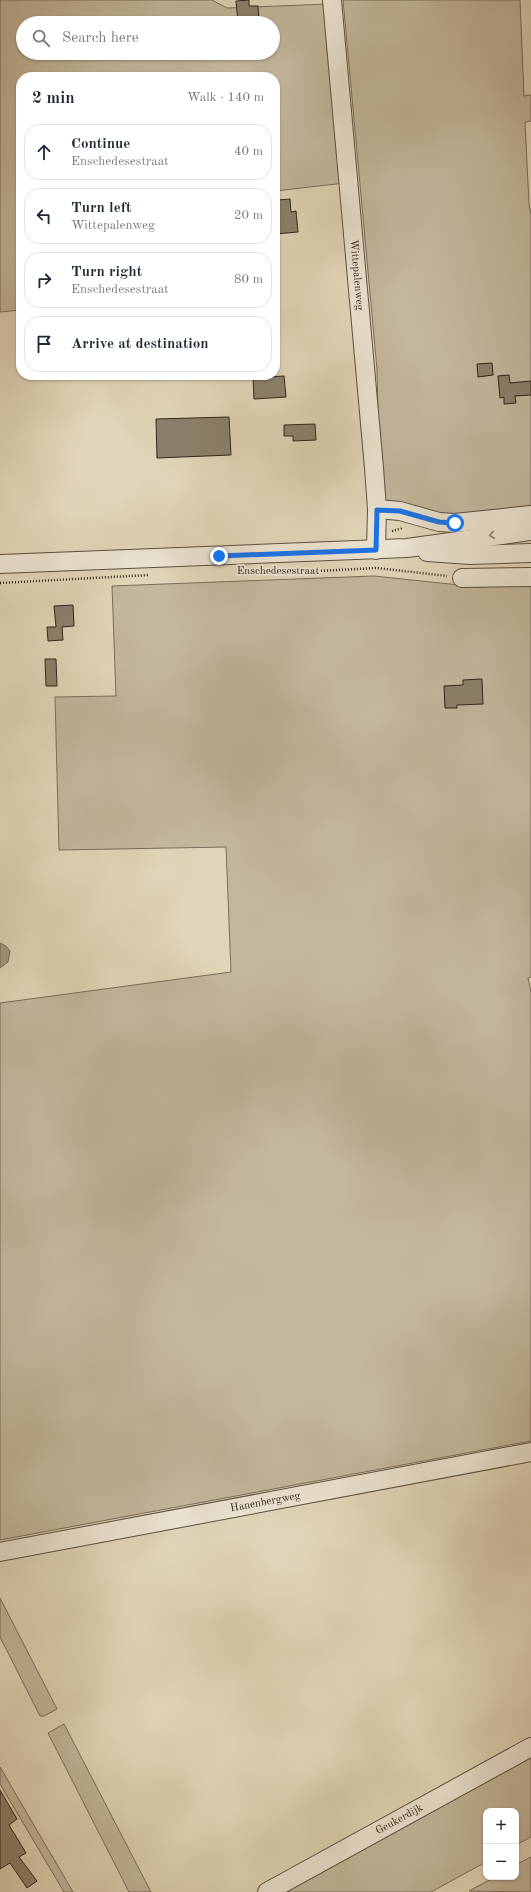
<!DOCTYPE html>
<meta charset="utf-8">
<style>
body{margin:0;font-family:"Old Standard TT",serif;background:#f2f2f3;color:#1f2937}
.controls{position:absolute;right:12px;bottom:12px;display:grid;overflow:hidden;border-radius:8px;box-shadow:0 1px 3px #0004}
.controls button{width:36px;height:36px;display:grid;place-items:center;padding:0;border:0;border-bottom:1px solid #e0e1e3;background:#fff;color:#1f2937;font:20px sans-serif}
.stop{position:absolute;width:12px;height:12px;margin:-9px;border:3px solid #1a73e8;border-radius:50%;background:#fff}
.stop.end{background:#1a73e8;border-color:#fff;box-shadow:0 1px 4px #0008}
.list{margin:0;padding:0;list-style:none}
h2{display:flex;justify-content:space-between;align-items:center;height:52px;margin:0;padding:0 16px;font-size:17px}
h2 small{font-size:13px;font-weight:400;color:#747a83}
.list li{display:grid;grid-template-columns:26px 1fr auto;gap:12px;align-items:center;box-sizing:border-box;height:56px;margin:0 8px 8px;padding:0 8px;border:1px solid #e0e1e3;border-radius:16px}
.list b{display:block;font-size:15px;white-space:nowrap}
.list p{margin:0;font-size:13px;white-space:nowrap;color:#747a83}
.list em{font-size:13px;font-style:normal;color:#747a83}
.icon{flex:none;width:22px;height:22px;fill:none;stroke:currentColor;stroke-width:2;stroke-linecap:round;stroke-linejoin:round}
.map{position:relative;flex:none;width:531px;height:1892px;overflow:hidden}
.search{position:absolute;background:#fff;box-shadow:0 1px 3px #0004;left:16px;top:16px;width:264px;height:44px;display:flex;align-items:center;gap:10px;box-sizing:border-box;padding:0 14px;border-radius:22px;color:#747a83;font-size:15px}
.panel{position:absolute;background:#fff;box-shadow:0 1px 3px #0004;left:16px;top:72px;width:264px;height:308px;border-radius:16px}
.map>svg:first-child{display:block}
.green{fill:#c3b89e;stroke:#786e5c;fill-rule:evenodd}
.water{fill:#a49983;stroke:#756a59}
.building{fill:#8b816d;stroke:#2e241a}
.lines{fill:none;stroke-linecap:round;stroke-linejoin:round}
.minor-casing{stroke:#5b5042;stroke-width:20}
.path{stroke:#2e241a;stroke-width:2.5;stroke-dasharray:1 2;stroke-linecap:butt}
.minor{stroke:#ece4d2;stroke-width:18}
.oneway{stroke:#8d8476}
.route{stroke:#1a73e8;stroke-width:5}
.labels{text-anchor:middle;dominant-baseline:central;stroke-width:3.5;stroke-linejoin:round;paint-order:stroke}
.street-label{font-size:11px;fill:#2e241a;stroke:#ece4d2}
</style>
<div class="map">
<svg width="531" height="1892" viewBox="0 0 531 1892">
<rect width="100%" height="100%" fill="#e1d6b9"/>
<filter id="stains"><feTurbulence type="fractalNoise" baseFrequency=".005" numOctaves="4"/><feColorMatrix values="0 0 0 0 .2 0 0 0 0 .09 0 0 0 0 .02 0 0 0 .5 -.17"/></filter>
<radialGradient id="worn" r=".72"><stop offset=".6" stop-color="#630" stop-opacity="0"/><stop offset="1" stop-color="#630" stop-opacity=".3"/></radialGradient>
<!-- green -->
<path class="green" d="M0 0H212L227 8 328 4 345 183 275 191V77H21V310L0 312ZM23 23H273V53H23Z
M343 0H520L524 96 531 95V121L525 122 529 204 531 215V509C483 513 424 521 380 498L377 369Z
M374 576 478 587 531 584V977L528 978 531 992V1441L0 1540V1003L231 972 226 847 59 850 55 697 116 696 112 586Z
M0 1598 57 1709 44 1716H40L0 1637Z
M64 1724 151 1892H129L48 1733Z
M531 1755V1837L516 1845V1811H486V1862L431 1892H281Z
M0 1767 73 1892H64L0 1784Z
M531 1857V1892L469 1891 495 1877H516V1865Z"/>
<!-- water -->
<path class="water" d="M0 943 6 946 10 951 8 962 0 968Z"/>
<!-- building -->
<path class="building" d="M249 0V6H258L259 20 238 22 236 1Z
M290 199 291 212 296 211 298 232 275 234V213H279L278 200Z
M492 363 493 375 478 377 477 364Z
M509 375 510 383 531 381V395L515 396 516 403 504 404V397L500 398 498 376Z
M284 376 286 397 254 399 253 378Z
M229 417 231 455 157 458 156 419Z
M315 424 316 440 293 441V436H284V425Z
M73 605 74 626 62 627 63 640 48 641 47 627H56L54 606Z
M45 659H56L57 686H46Z
M482 679 483 704 457 705V708H445L444 686 463 685V680Z
M0 1790 17 1819 9 1825 26 1853 19 1857 37 1881 27 1888 10 1863 0 1869Z"/>
<g class="lines">
<!-- minor casing -->
<g class="minor-casing">
<g id="minor">
<path id="s1" d="M332 0 374 468 377 509 376 550"/>
<path d="M377 509 400 511 439 522 455 523 531 515"/>
<path d="M427 552 470 555 531 553"/>
<path d="M0 564 407 548 531 531"/>
<path d="M462 578 531 577"/>
<path id="s2" d="M0 1552 531 1452"/>
<path id="s3" d="M267 1892 531 1747"/>
</g>
</g>
<!-- path -->
<path class="path" d="M392 531 403 528
M264 571 297 572 377 568 447 576
M0 583 149 575"/>
<!-- minor -->
<use href="#minor" class="minor"/>
</g>
<!-- one-way arrows -->
<defs><path id="oneway-chevron" d="M-2-3.5L2.5 0L-2 3.5" fill="none" stroke-width="1.6" stroke-linecap="round" stroke-linejoin="round"/></defs>
<use class="oneway" href="#oneway-chevron" transform="translate(492 535) rotate(172)"/>
<g class="lines">
<!-- route -->
<path class="route" d="M219 556 376 550 377 510 400 511 439 522 455 523"/>
</g>
<g class="labels">
<!-- street labels -->
<g class="street-label">
<text stroke="none"><textPath href="#s1" startOffset="276">Wittepalenweg</textPath></text>
<text x="278" y="571">Enschedesestraat</text>
<text stroke="none"><textPath href="#s2" startOffset="270">Hanenbergweg</textPath></text>
<text stroke="none"><textPath href="#s3" startOffset="151">Geukerdijk</textPath></text>
</g>
</g>
<rect width="100%" height="100%" filter="url(#stains)"/>
<rect width="100%" height="100%" fill="url(#worn)"/>
</svg>
<div class="controls">
<button>+</button>
<button>−</button>
</div>
<div class="stop" style="left:455px;top:523px"></div>
<div class="stop end" style="left:219px;top:556px"></div>
<div class="search"><svg class="icon" aria-label="search" viewBox="0 0 24 24"><circle cx="10" cy="10" r="6"/><path d="M15 15l6 6"/></svg>Search here</div>
<section class="panel">
<h2>2 min<small>Walk · 140 m</small></h2>
<ul class="list">
<li><svg class="icon" aria-label="ahead" viewBox="0 0 24 24"><path d="M12 20V5M6 11l6-6 6 6"/></svg><div><b>Continue</b><p>Enschedesestraat</p></div><em>40 m</em></li>
<li><svg class="icon" aria-label="left" viewBox="0 0 24 24"><path d="M17 20v-9H6M10 6l-5 5 5 5"/></svg><div><b>Turn left</b><p>Wittepalenweg</p></div><em>20 m</em></li>
<li><svg class="icon" aria-label="right" viewBox="0 0 24 24"><path d="M7 20v-9h11M14 6l5 5-5 5"/></svg><div><b>Turn right</b><p>Enschedesestraat</p></div><em>80 m</em></li>
<li><svg class="icon" aria-label="arrive" viewBox="0 0 24 24"><path d="M6 21V4h12l-3 4 3 4H6"/></svg><div><b>Arrive at destination</b></div></li>
</ul>
</section>
</div>
